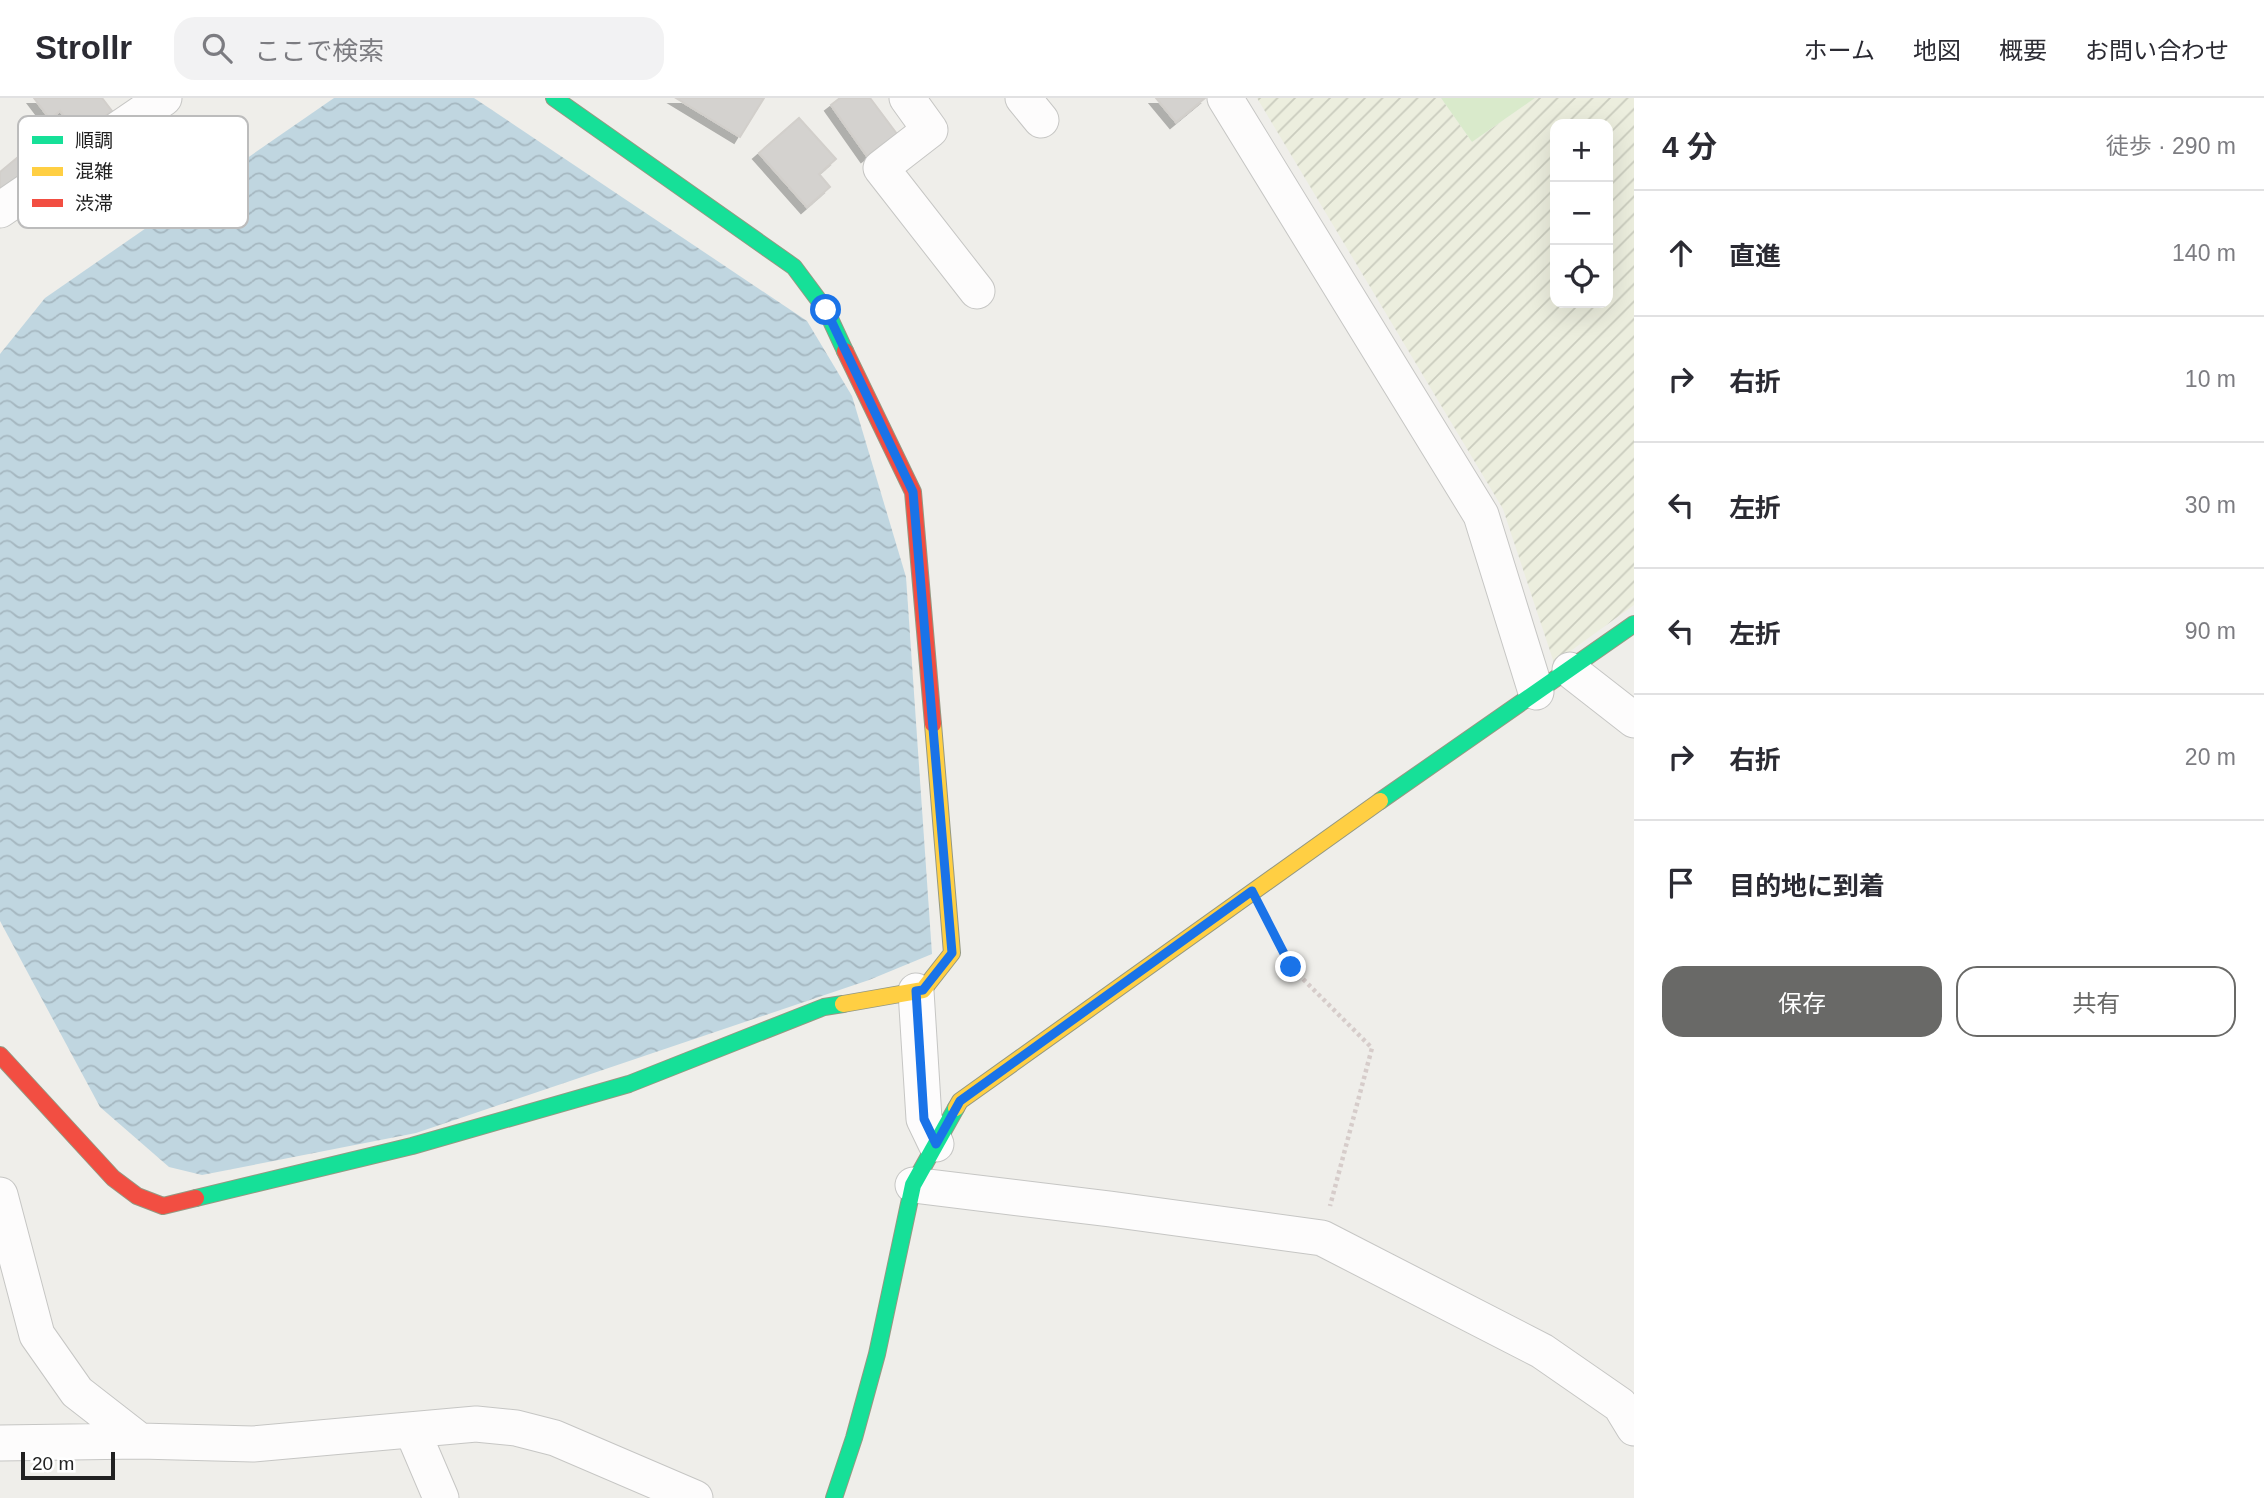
<!DOCTYPE html>
<html lang="ja">
<meta charset="utf-8">
<style>
body{margin:0;font-family:Helvetica,"Noto Sans JP",sans-serif;background:#f2f2f3;color:#2b2b33}
.controls{position:absolute;right:21px;top:21px;display:grid;overflow:hidden;border-radius:14px;box-shadow:0 7px 28px #0002}
.controls button{width:63px;height:63px;display:grid;place-items:center;padding:0;border:0;border-bottom:2px solid #e1e1e2;background:#fff;color:#2b2b33;font:35px sans-serif}
.scale{position:absolute;left:21px;bottom:18px;width:94px;box-sizing:border-box;padding-left:7px;border:4px solid #212121;border-top:0;font-size:19px;line-height:24px;white-space:nowrap;color:#212121;-webkit-text-stroke:5px #fff;paint-order:stroke}
.stop{position:absolute;width:21px;height:21px;margin:-16px;border:5px solid #1a73e8;border-radius:50%;background:#fff}
.stop.end{background:#1a73e8;border-color:#fff;box-shadow:0 2px 7px #0008}
.list{margin:0;padding:0;list-style:none}
h2{display:flex;justify-content:space-between;align-items:center;height:91px;margin:0;padding:0 28px;font-size:30px}
h2 small{font-size:23px;font-weight:400;color:#7c7c81}
.list li{display:grid;grid-template-columns:46px 1fr auto;gap:21px;align-items:center;box-sizing:border-box;height:126px;padding:0 28px;border-top:2px solid #e1e1e2}
.list b{display:block;font-size:26px;white-space:nowrap}
.list em{font-size:23px;font-style:normal;color:#7c7c81}
.actions{display:flex;gap:14px;padding:21px 28px}
.actions a{flex:1;padding:16px 0;border:2px solid #696967;border-radius:21px;text-align:center;font-size:24px;color:#696967}
.actions .main{background:#696967;color:#fff}
.icon{flex:none;width:38px;height:38px;fill:none;stroke:currentColor;stroke-width:2;stroke-linecap:round;stroke-linejoin:round}
.map{position:relative;flex:none;width:1634px;height:1400px;overflow:hidden}
header{display:flex;align-items:center;gap:42px;box-sizing:border-box;height:98px;padding:0 35px;background:#fff;border-bottom:2px solid #e1e1e2}
header strong{font-size:33px}
nav{display:flex;gap:38px;margin-inline-start:auto;font-size:24px}
.search{width:490px;height:63px;background:#f2f2f3;display:flex;align-items:center;gap:18px;box-sizing:border-box;padding:0 24px;border-radius:21px;color:#7c7c81;font-size:26px}
main{display:flex}
aside{flex:1;background:#fff}
.map>svg:first-child{display:block}
.farmland{fill:url(#farmland-furrows);fill-rule:evenodd}
.grass{fill:#d9eacb}
.water{fill:url(#water-waves)}
.building{fill:#d4d2cf;stroke:#d2cfcb;stroke-width:2;filter:url(#shadow)}
.lines{fill:none;stroke-linecap:round;stroke-linejoin:round}
.street-casing{stroke:#c6c6c4;stroke-width:37}
.fast-casing{stroke:#949882;stroke-width:18}
.slow-casing{stroke:#949882;stroke-width:18}
.jam-casing{stroke:#949882;stroke-width:18}
.path{stroke:#d6ccca;stroke-width:4.5;stroke-dasharray:3.5 3.5;stroke-linecap:butt}
.street{stroke:#fdfcfc;stroke-width:35}
.fast{stroke:#16e098;stroke-width:16}
.slow{stroke:#ffcf43;stroke-width:16}
.jam{stroke:#f24e42;stroke-width:16}
.route{stroke:#1a73e8;stroke-width:9}
.key{fill:#fff;stroke:#bcbcbc;stroke-width:2}
.key-label{font-size:19px;fill:#212121}
</style>
<header>
<strong>Strollr</strong>
<div class="search"><svg class="icon" aria-label="search" viewBox="0 0 24 24"><circle cx="10" cy="10" r="6"/><path d="M15 15l6 6"/></svg>ここで検索</div>
<nav><a>ホーム</a><a>地図</a><a>概要</a><a>お問い合わせ</a></nav>
</header>
<main>
<div class="map">
<svg width="1634" height="1400" viewBox="0 0 1634 1400">
<defs>
<pattern id="farmland-furrows" width="10" height="10" patternUnits="userSpaceOnUse" patternTransform="scale(1.75)"><rect width="10" height="10" fill="#eceede"/><path d="M-1 1l2-2M0 10L10 0M9 11l2-2" fill="none" stroke="#caccbe"/></pattern>
<pattern id="water-waves" width="16" height="10" patternUnits="userSpaceOnUse" patternTransform="scale(1.75)"><rect width="16" height="10" fill="#c0d6e0"/><path d="M0 5q4-4 8 0t8 0" fill="none" stroke="#a5b7c0"/></pattern>
<filter id="shadow"><feDropShadow dx="-6" dy="6" stdDeviation="0" flood-color="#0004"/></filter>
</defs>
<rect width="100%" height="100%" fill="#efeeea"/>
<!-- farmland -->
<path class="farmland" d="M1257 0H1441L1472 44 1535 0H1634V507L1554 565 1503 411ZM1555 26H1608V205H1555Z"/>
<!-- grass -->
<path class="grass" d="M1441 0H1535L1472 44Z"/>
<!-- water -->
<path class="water" d="M334 0H474L807 223 852 298 906 479 932 856 869 882 416 1035 202 1077 169 1069 100 1009 0 823V256L45 200Z"/>
<!-- building -->
<path class="building" d="M34 0H102L112 13 79 37 60 13 50 21Z
M676 0H764L740 39Z
M840 0H870L897 36 867 58 831 7Z
M1156 0H1205L1176 24Z
M799 20 836 61 819 76 830 89 807 109 759 55Z
M35 45 53 67 0 106V74Z"/>
<g class="lines">
<!-- street casing -->
<g class="street-casing">
<path id="street" d="M907 0 930 32 881 70 977 193
M1023 0 1041 22
M1225 0 1481 417 1536 594
M0 112 164 0
M1570 572 1634 622
M916 893 924 1021 936 1046
M913 1087 1110 1111 1322 1140 1542 1253 1620 1307 1634 1330
M0 1097 37 1237 77 1294 140 1343
M412 1332 441 1400
M0 1345 140 1343 253 1346 476 1326 516 1330 555 1340 695 1400"/>
</g>
<!-- fast casing -->
<g class="fast-casing">
<path id="fast" d="M554 0 794 169 826 212 845 253
M1380 703 1634 526
M196 1100 412 1048 629 986 824 909 843 906
M834 1400 854 1340 877 1256 913 1087 956 1010"/>
</g>
<!-- slow casing -->
<g class="slow-casing">
<path id="slow" d="M843 906 923 892 952 855 933 626
M956 1010 960 1003 1380 703"/>
</g>
<!-- jam casing -->
<g class="jam-casing">
<path id="jam" d="M845 253 913 394 933 626
M0 957 113 1080 137 1098 163 1108 196 1100"/>
</g>
<!-- path -->
<path class="path" d="M1267 822 1291 869 1372 950 1330 1108"/>
<!-- street -->
<use href="#street" class="street"/>
<!-- fast -->
<use href="#fast" class="fast"/>
<!-- slow -->
<use href="#slow" class="slow"/>
<!-- jam -->
<use href="#jam" class="jam"/>
</g>
<g class="lines">
<!-- route -->
<path class="route" d="M826 212 913 394 952 855 923 892 916 893 924 1021 936 1046 960 1003 1252 793 1291 869"/>
</g>
<!-- legend -->
<rect x="18" y="18" width="230" height="112" rx="10" class="key"/>
<rect x="32" y="38" width="31" height="8" fill="#16e098"/>
<rect x="32" y="69" width="31" height="9" fill="#ffcf43"/>
<rect x="32" y="101" width="31" height="8" fill="#f24e42"/>
<g class="key-label">
<text x="75" y="49">順調</text>
<text x="75" y="80">混雑</text>
<text x="75" y="112">渋滞</text>
</g>
</svg>
<div class="controls">
<button>+</button>
<button>−</button>
<button><svg class="icon" aria-label="locate" viewBox="0 0 24 24"><circle cx="12" cy="12" r="6"/><path d="M12 2v4M12 18v4M2 12h4M18 12h4"/></svg></button>
</div>
<div class="scale">20 m</div>
<div class="stop" style="left:826px;top:212px"></div>
<div class="stop end" style="left:1291px;top:869px"></div>
</div>
<aside>
<h2>4 分<small>徒歩 · 290 m</small></h2>
<ul class="list">
<li><svg class="icon" aria-label="ahead" viewBox="0 0 24 24"><path d="M12 20V5M6 11l6-6 6 6"/></svg><div><b>直進</b></div><em>140 m</em></li>
<li><svg class="icon" aria-label="right" viewBox="0 0 24 24"><path d="M7 20v-9h11M14 6l5 5-5 5"/></svg><div><b>右折</b></div><em>10 m</em></li>
<li><svg class="icon" aria-label="left" viewBox="0 0 24 24"><path d="M17 20v-9H6M10 6l-5 5 5 5"/></svg><div><b>左折</b></div><em>30 m</em></li>
<li><svg class="icon" aria-label="left" viewBox="0 0 24 24"><path d="M17 20v-9H6M10 6l-5 5 5 5"/></svg><div><b>左折</b></div><em>90 m</em></li>
<li><svg class="icon" aria-label="right" viewBox="0 0 24 24"><path d="M7 20v-9h11M14 6l5 5-5 5"/></svg><div><b>右折</b></div><em>20 m</em></li>
<li><svg class="icon" aria-label="arrive" viewBox="0 0 24 24"><path d="M6 21V4h12l-3 4 3 4H6"/></svg><div><b>目的地に到着</b></div></li>
</ul>
<div class="actions"><a class="main">保存</a><a>共有</a></div>
</aside>
</main>
